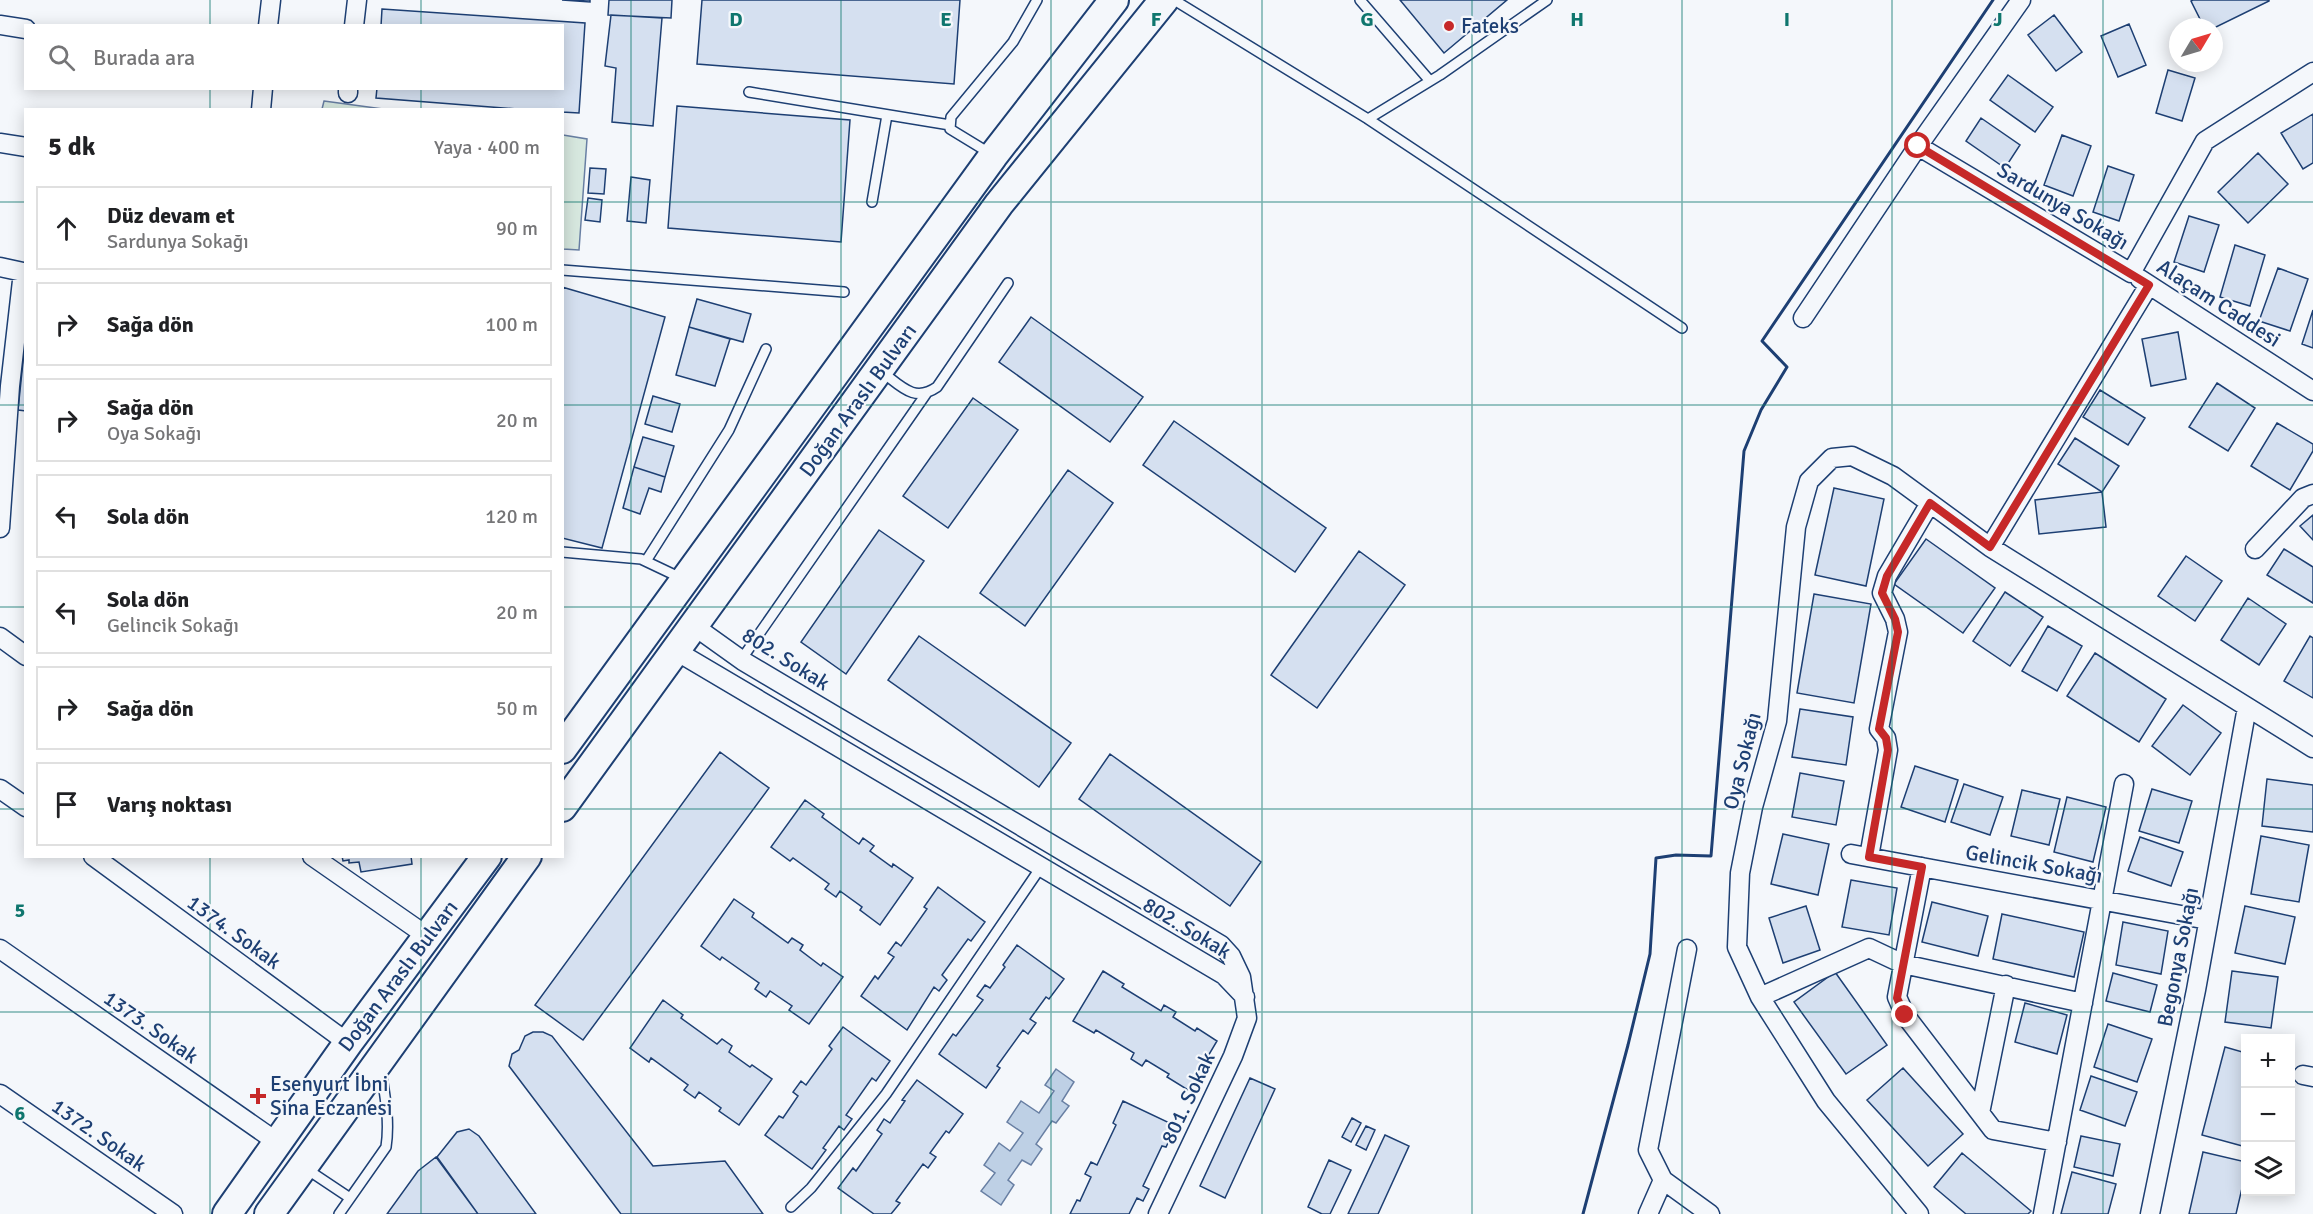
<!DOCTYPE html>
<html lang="tr">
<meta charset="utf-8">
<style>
body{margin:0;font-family:Signika,sans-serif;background:#f2f2f2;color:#202124}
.controls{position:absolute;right:18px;bottom:18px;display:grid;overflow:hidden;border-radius:0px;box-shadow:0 3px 15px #0003}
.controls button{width:54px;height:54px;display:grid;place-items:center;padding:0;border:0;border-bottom:2px solid #e0e0e0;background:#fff;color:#202124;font:30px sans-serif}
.compass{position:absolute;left:2169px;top:18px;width:54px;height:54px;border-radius:50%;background:#fff;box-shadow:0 3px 15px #0003;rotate:52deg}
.stop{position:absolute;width:18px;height:18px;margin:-14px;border:4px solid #c62828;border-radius:50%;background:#fff}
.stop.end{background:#c62828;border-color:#fff;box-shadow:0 2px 6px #0008}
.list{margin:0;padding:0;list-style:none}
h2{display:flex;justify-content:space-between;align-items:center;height:78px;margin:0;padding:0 24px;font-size:26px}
h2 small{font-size:20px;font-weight:400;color:#757577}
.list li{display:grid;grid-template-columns:39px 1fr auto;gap:18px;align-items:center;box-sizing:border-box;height:84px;margin:0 12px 12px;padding:0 12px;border:2px solid #e0e0e0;border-radius:0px}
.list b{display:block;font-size:22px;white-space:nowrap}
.list p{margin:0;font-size:20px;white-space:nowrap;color:#757577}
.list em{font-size:20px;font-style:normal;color:#757577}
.icon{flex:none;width:33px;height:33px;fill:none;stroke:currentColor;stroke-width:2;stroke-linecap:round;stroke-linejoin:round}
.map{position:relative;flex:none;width:2313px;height:1214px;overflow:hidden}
.search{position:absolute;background:#fff;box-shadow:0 3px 15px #0003;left:24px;top:24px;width:540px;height:66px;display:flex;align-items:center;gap:15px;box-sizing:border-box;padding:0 21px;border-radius:0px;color:#757577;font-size:22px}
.panel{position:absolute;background:#fff;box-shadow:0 3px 15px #0003;left:24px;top:108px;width:540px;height:750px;border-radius:0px}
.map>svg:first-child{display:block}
.green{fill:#d7e8df;stroke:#687fa3;stroke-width:1.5}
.water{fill:#bed0e5;stroke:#687fa3;stroke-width:1.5}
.building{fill:#d5e0f0;stroke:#1d3f73;stroke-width:1.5}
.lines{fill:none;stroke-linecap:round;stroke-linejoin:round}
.lane-casing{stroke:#1d3f73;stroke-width:12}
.street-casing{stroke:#1d3f73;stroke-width:21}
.primary-casing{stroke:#1d3f73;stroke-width:32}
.lane{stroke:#f4f7fb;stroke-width:9}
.street{stroke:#f4f7fb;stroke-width:18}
.primary{stroke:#f4f7fb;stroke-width:28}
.wall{stroke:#1d3f73;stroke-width:3}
.route{stroke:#c62828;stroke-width:8}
.grid{fill:none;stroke:#0f766e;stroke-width:1.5;stroke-opacity:0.55}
.poi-dot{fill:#c62828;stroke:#f4f7fb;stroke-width:2}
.labels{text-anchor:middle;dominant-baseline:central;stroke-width:4.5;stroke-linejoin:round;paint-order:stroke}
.poi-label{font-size:21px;fill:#1d3f73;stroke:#f4f7fb;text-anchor:start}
.street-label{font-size:21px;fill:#1d3f73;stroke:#f4f7fb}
.grid-label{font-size:20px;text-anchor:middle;font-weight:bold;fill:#0f766e;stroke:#f4f7fb;stroke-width:4.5;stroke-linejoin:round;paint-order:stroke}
</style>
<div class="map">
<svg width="2313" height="1214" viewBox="0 0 2313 1214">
<rect width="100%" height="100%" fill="#f4f7fb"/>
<!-- green -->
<path class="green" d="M324 101 383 109H322Z
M563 135 587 139 579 250 563 249Z"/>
<!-- water -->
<path class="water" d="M1056 1069 1074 1082 1062 1101 1069 1106 1056 1123 1052 1121 1036 1144 1042 1149 1031 1165 1022 1160 1008 1180 1014 1185 1001 1205 981 1191 995 1173 984 1165 999 1143 1010 1151 1023 1133 1007 1122 1021 1101 1039 1113 1054 1091 1045 1085Z"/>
<!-- building -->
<path class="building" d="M562 0H590V2Z
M609 0H672L671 18 608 15Z
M702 0H960L954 84 697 64Z
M1400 0H1507L1444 53Z
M2193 0H2269V1L2214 28 2204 27 2191 1Z
M382 9 585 23 579 113 562 112V110H530L376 98 377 88H562V26H381Z
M611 15 662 18 653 126 612 122 616 68 605 66Z
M2054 15 2082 52 2056 71 2028 35Z
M2129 24 2146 65 2118 77 2101 36Z
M2168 70 2195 78 2182 121 2156 113Z
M2008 75 2053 107 2035 132 1990 100Z
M677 106 850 120 841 242 668 228Z
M2313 114V163L2303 169 2281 133Z
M1981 118 2020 145 2005 168 1966 141Z
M2062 135 2091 146 2073 196 2044 185Z
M2258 153 2288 184 2248 223 2218 192Z
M2108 166 2134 175 2119 221 2093 212Z
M590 168 606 169 604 194 588 193Z
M631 177 650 180 646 223 627 221Z
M588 198 602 200 600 222 585 220Z
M2189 216 2219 225 2204 272 2174 262Z
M2235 245 2265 255 2250 306 2220 297Z
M2278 268 2308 279 2290 331 2259 321Z
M562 287 665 317 602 548 562 538Z
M697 299 751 314 743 342 689 327Z
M2313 310V348L2302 344Z
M1031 317 1143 397 1110 442 999 362Z
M689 327 730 339 715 386 676 375Z
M2178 332 2186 379 2151 386 2142 339Z
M26 333V411L18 410Z
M2217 383 2255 408 2228 451 2189 427Z
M2100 390 2145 418 2128 445 2083 417Z
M653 396 680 404 672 432 645 424Z
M973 398 1018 430 948 528 903 496Z
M1174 421 1326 528 1295 572 1143 465Z
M2277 423 2313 444V451L2290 490 2251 466Z
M643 437 674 446 665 477 634 467Z
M2075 438 2119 466 2102 492 2058 464Z
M634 467 665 477 661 492 649 488 640 514 623 508Z
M1068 470 1113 503 1025 626 980 593Z
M1834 488 1884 499 1866 586 1815 575Z
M2102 492 2106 527 2039 534 2035 500Z
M2313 515V540L2300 526Z
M879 530 924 561 846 674 801 642Z
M1926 539 1995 588 1963 633 1894 584Z
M2284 549 2313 567V603L2267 575Z
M1359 551 1405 585 1317 708 1271 675Z
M2186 556 2222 581 2195 621 2158 596Z
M2005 592 2043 617 2010 666 1973 641Z
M1814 594 1871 604 1854 703 1797 693Z
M2248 598 2286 624 2259 665 2221 640Z
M2048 626 2082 646 2057 691 2022 671Z
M919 636 1071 743 1039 787 888 680Z
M2310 636 2313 638V698L2284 681Z
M2095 653 2166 699 2139 742 2067 696Z
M2183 705 2221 733 2190 775 2152 746Z
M1800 709 1853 717 1846 765 1792 757Z
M720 752 769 788 583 1040 535 1005Z
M1110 754 1261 862 1230 906 1079 799Z
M1915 766 1958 780 1945 822 1901 807Z
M1800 773 1844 781 1836 825 1792 817Z
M2267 779 2313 785V832L2262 826Z
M1964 784 2003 797 1990 835 1951 822Z
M2152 789 2192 801 2179 843 2139 831Z
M2022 790 2060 799 2049 845 2011 836Z
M2067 797 2106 807 2093 862 2054 852Z
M805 800 824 814 822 817 859 844 863 838 874 846 870 851 892 867 893 864 913 878 880 925 860 910 862 907 840 891 836 897 825 889 829 884 793 858 790 861 771 847Z
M1783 834 1829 844 1818 895 1771 884Z
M2261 836 2309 845 2299 902 2251 894Z
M2140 837 2183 852 2171 886 2128 871Z
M342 856H411L412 864 361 872 359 862 349 863V860L343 861Z
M1851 880 1897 888 1889 935 1842 927Z
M938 887 985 922 971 941 968 939 942 975 947 980 939 991 934 987 907 1030 861 996 875 976 878 979 894 957 888 953 896 942 901 946 927 909 924 907Z
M734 899 754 913 752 917 788 943 792 938 803 945 800 950 821 966 823 963 843 977 809 1024 789 1010 792 1006 770 991 766 997 755 989 759 983 722 957 720 960 701 946Z
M1932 902 1988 916 1978 956 1922 942Z
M1806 906 1820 950 1783 963 1769 918Z
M2245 906 2295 917 2285 964 2235 953Z
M2002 914 2084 932 2074 977 1993 959Z
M2123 922 2168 931 2161 974 2116 965Z
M1017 945 1064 979 1049 999 1046 997 1030 1019 1036 1023 1028 1034 1023 1030 997 1066 1000 1068 986 1088 939 1054 953 1034 956 1036 983 1000 977 996 985 985 990 988 1005 967 1003 965Z
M1103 971 1124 984 1122 987 1161 1011 1164 1005 1176 1012 1173 1017 1195 1031 1197 1028 1217 1041 1188 1090 1167 1077 1169 1074 1146 1060 1142 1066 1131 1059 1134 1053 1096 1030 1094 1033 1073 1021Z
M2232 971 2278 977 2271 1028 2225 1022Z
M1835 972 1887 1045 1846 1074 1794 1002Z
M2113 973 2157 985 2150 1012 2106 1001Z
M663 1000 683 1015 681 1018 717 1044 722 1039 732 1046 729 1052 750 1067 752 1065 772 1079 739 1125 719 1111 721 1108 699 1092 695 1098 684 1090 688 1085 651 1058 649 1062 630 1048Z
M2025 1003 2067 1015 2057 1054 2015 1042Z
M2108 1024 2152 1039 2137 1082 2094 1067Z
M843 1027 890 1061 876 1081 872 1078 846 1115 852 1119 844 1130 839 1126 823 1148 826 1150 812 1169 765 1135 779 1116 783 1118 798 1096 793 1092 801 1081 806 1085 832 1049 829 1046Z
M533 1032H543L552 1036 653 1166 725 1161 763 1214H621L509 1066 512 1054 519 1050 525 1036Z
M2225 1047 2246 1053V1147L2202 1135Z
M1903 1068 1963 1134 1928 1166 1867 1100Z
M2091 1076 2137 1092 2125 1126 2080 1110Z
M1250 1078 1275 1089 1225 1198 1200 1186Z
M917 1080 963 1114 949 1133 946 1131 930 1153 936 1157 928 1168 923 1164 896 1201 900 1203 891 1214H874L838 1188 853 1168 856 1171 882 1134 877 1130 884 1119 890 1123 905 1101 902 1100Z
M1123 1101 1176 1126 1166 1147 1162 1146 1143 1186 1149 1189 1143 1201 1137 1198 1129 1214H1070L1077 1200 1080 1201 1091 1177 1085 1174 1091 1162 1097 1165 1116 1125 1113 1123Z
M1352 1118 1361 1123 1351 1142 1342 1137Z
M1366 1126 1375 1130 1366 1150 1356 1145Z
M469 1129 479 1136 536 1214H478L437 1157 457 1132Z
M1385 1135 1409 1146 1378 1214H1348Z
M2081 1136 2120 1144 2113 1176 2074 1167Z
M2203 1152 2246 1162V1171L2236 1214H2189Z
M1962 1153 2031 1211 2028 1214H1966L1934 1187Z
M436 1157 478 1214H387L418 1171Z
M1329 1160 1351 1170 1330 1214H1322L1308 1207Z
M2072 1172 2116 1184 2108 1214H2061Z"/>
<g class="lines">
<!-- lane casing -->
<g class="lane-casing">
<path id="lane" d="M1174 0 1368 119 1682 328
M1360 0 1430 81
M749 92 950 125
M1368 119 1440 75 1547 0
M991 154 950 129 951 117 1013 42 1037 0
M872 202 887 115
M562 270 844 292
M882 372C901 386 914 403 937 387L1008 283
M562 552 641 559 681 578
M646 561 729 430 766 349
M741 660 926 394
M305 1168 350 1198
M791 1207 811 1188 886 1094 1041 867
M339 1214 386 1147C390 1121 385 1096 381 1070"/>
</g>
<!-- street casing -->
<g class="street-casing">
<path id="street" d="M0 25 26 29
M268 26 271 0
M354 26 357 0
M348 93V88
M261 110 263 88
M0 143 26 147
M1918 146 2131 273 2205 141 2313 72
M0 267 23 272 10 386 0 528
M2140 279 2313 391
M2149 285 1990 547 2313 748
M1803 318 1918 146 2021 0
M2255 549 2303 498 2313 494
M694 626 743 661 1221 945 1231 956 1241 977 1247 1018 1233 1056 1158 1214
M0 637 26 656
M676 651 1224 975 1245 997
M0 789 26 807
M1851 854 2208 920
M93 856 348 1043
M312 856 427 936
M1869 857 1888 750 1886 738 1879 729 1898 632 1895 619 1882 593 1887 576 1930 503
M1922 867 1897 997 1905 1015 1993 1130 2057 1142
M0 949 277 1142
M1760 997 1869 948 1903 964 2083 1003
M2303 1075 2313 1077
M0 1094 173 1214
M1980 1113 2006 985
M1663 1180 1710 1214
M1648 1214 1663 1180 1648 1150 1687 949
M1919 1214 1826 1101 1760 997 1737 947 1740 873 1753 807 1777 721 1796 527 1809 481 1832 458 1852 456 1893 476 1990 547
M2043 1214 2124 784
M2150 1214 2196 990 2247 707"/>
</g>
<!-- primary casing -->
<g class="primary-casing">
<path id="primary" d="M562 749 993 156 1114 0
M562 807 999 204 1164 0
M227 1214 348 1043 487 856
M269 1214 527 856"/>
</g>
<!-- lane -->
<use href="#lane" class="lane"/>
<!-- street -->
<use href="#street" class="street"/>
<!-- primary -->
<use href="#primary" class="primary"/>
<!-- wall -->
<path class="wall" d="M1583 1214 1628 1045 1650 954 1656 858 1676 855 1711 856 1744 451 1761 410 1787 367 1762 341 1993 0"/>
</g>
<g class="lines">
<!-- route -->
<path class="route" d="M1905 1015 1897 998 1922 867 1869 857 1888 750 1886 738 1879 729 1898 632 1895 619 1882 593 1887 576 1930 503 1990 547 2149 285 1918 146"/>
</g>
<!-- grid -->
<path class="grid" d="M210 0V26M421 0V26M631 0V1214M841 0V1214M1051 0V1214M1262 0V1214M1472 0V1214M1682 0V1214M1892 0V1214M2103 0V1214M210 88V110M421 88V110M0 202H26M562 202H2313M0 405H26M562 405H2313M0 607H26M562 607H2313M0 809H26M562 809H2313M210 856V1214M421 856V1214M0 1012H2313"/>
<!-- markers -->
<g class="poi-dot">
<circle cx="1449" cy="26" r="6"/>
<path d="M255 1087h6v6h6v6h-6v6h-6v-6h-6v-6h6z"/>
</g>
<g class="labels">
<!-- poi labels -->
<g class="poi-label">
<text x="1461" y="26">Fateks</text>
<text x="270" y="1084">Esenyurt İbni<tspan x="270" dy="24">Sina Eczanesi</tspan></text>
</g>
<!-- street labels -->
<g class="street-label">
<text transform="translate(2063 206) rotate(31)">Sardunya Sokağı</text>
<text transform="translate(2219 303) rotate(33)">Alaçam Caddesi</text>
<text transform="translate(858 400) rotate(-54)">Doğan Araslı Bulvarı</text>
<text transform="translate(786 659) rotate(32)">802. Sokak</text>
<text transform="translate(1742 761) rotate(-76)">Oya Sokağı</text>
<text transform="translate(2034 864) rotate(10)">Gelincik Sokağı</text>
<text transform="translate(1187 928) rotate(31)">802. Sokak</text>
<text transform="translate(234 932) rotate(36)">1374. Sokak</text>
<text transform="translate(2178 957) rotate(-79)">Begonya Sokağı</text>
<text transform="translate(398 976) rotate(-53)">Doğan Araslı Bulvarı</text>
<text transform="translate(151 1027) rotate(35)">1373. Sokak</text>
<text transform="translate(1188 1098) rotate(-65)">801. Sokak</text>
<text transform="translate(99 1135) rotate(35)">1372. Sokak</text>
</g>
</g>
<g class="grid-label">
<text x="736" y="26">D</text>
<text x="946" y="26">E</text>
<text x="1156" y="26">F</text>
<text x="1367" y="26">G</text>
<text x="1577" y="26">H</text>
<text x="1787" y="26">I</text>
<text x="1998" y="26">J</text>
<text x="20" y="917">5</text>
<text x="20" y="1120">6</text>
</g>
</svg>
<div class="controls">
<button>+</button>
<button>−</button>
<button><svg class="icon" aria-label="layers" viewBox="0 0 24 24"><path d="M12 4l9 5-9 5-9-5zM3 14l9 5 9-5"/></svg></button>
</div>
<svg class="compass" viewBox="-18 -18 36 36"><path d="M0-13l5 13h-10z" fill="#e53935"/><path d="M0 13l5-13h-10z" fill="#757577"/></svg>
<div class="stop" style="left:1918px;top:146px"></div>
<div class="stop end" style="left:1905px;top:1015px"></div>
<div class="search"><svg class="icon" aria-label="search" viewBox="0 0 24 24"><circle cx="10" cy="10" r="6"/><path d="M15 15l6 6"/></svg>Burada ara</div>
<section class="panel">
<h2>5 dk<small>Yaya · 400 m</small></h2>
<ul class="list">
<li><svg class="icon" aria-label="ahead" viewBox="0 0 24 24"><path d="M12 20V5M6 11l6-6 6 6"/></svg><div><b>Düz devam et</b><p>Sardunya Sokağı</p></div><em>90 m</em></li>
<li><svg class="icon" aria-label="right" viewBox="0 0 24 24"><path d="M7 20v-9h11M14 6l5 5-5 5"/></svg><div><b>Sağa dön</b></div><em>100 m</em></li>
<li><svg class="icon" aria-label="right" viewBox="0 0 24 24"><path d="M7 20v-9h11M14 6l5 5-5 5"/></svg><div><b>Sağa dön</b><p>Oya Sokağı</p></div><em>20 m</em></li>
<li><svg class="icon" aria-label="left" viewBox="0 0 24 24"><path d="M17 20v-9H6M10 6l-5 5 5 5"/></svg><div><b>Sola dön</b></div><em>120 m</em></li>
<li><svg class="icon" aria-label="left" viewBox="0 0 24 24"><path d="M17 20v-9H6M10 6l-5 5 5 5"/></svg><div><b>Sola dön</b><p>Gelincik Sokağı</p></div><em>20 m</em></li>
<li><svg class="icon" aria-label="right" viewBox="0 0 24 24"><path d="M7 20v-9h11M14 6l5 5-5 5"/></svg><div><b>Sağa dön</b></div><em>50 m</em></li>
<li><svg class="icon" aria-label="arrive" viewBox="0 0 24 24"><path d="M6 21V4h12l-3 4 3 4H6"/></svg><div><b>Varış noktası</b></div></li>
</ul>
</section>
</div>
